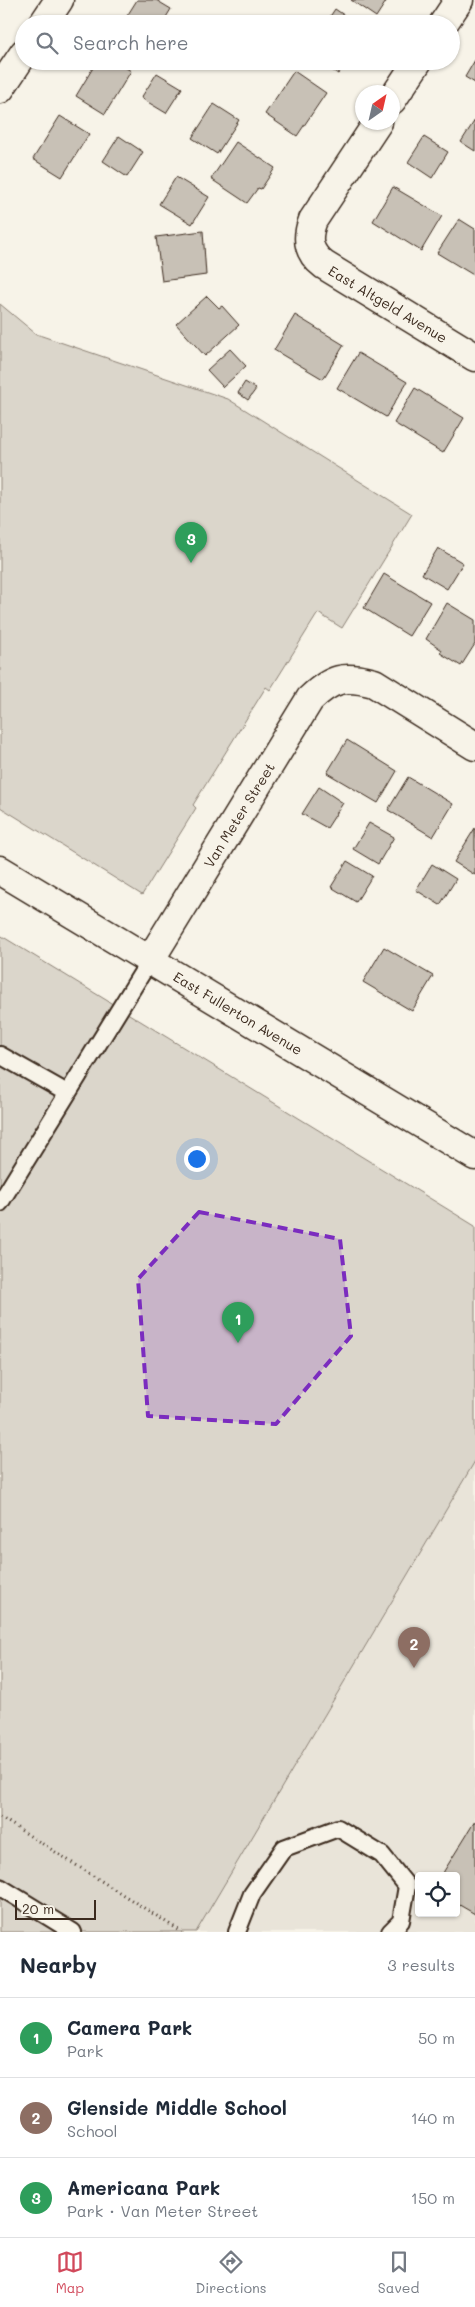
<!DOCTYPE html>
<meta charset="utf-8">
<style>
body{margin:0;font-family:Mali,sans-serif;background:#f6f6f7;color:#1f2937}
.controls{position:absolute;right:15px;bottom:15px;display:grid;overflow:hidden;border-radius:5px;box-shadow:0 1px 4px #0004}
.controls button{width:45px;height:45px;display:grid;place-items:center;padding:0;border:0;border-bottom:1px solid #e0e1e3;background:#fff;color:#1f2937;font:25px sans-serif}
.compass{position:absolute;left:355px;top:85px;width:45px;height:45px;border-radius:50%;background:#fff;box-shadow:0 1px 4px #0004;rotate:34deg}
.scale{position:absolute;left:15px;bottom:12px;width:81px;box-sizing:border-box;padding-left:5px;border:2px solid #3b2a1e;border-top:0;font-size:14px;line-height:18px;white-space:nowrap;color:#3b2a1e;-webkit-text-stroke:4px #f7f3e8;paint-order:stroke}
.you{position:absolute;left:196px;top:1158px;width:18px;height:18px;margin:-12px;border:4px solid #fff;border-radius:50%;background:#1a73e8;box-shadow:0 0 0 8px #1a73e833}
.badge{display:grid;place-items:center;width:32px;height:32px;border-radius:50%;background:#d1495b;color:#fff;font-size:16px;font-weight:700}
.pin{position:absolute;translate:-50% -41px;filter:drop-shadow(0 1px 2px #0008)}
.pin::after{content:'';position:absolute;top:26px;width:18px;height:15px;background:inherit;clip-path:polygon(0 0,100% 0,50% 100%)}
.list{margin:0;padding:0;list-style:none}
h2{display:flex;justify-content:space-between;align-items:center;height:65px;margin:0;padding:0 20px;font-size:21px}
h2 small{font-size:16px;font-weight:400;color:#747a83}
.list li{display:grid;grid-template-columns:32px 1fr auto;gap:15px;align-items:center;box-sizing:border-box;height:80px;padding:0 20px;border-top:1px solid #e0e1e3}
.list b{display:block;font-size:19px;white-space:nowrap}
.list p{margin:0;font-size:16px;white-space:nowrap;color:#747a83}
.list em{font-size:16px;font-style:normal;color:#747a83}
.icon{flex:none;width:28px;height:28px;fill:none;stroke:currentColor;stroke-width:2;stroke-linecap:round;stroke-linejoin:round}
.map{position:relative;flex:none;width:475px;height:1932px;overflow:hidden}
.search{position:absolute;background:#fff;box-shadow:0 1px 4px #0004;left:15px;right:15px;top:15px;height:55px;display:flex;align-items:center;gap:12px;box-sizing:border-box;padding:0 18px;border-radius:28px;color:#747a83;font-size:19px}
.sheet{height:305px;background:#fff}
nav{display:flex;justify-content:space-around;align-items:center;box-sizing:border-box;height:70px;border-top:1px solid #e0e1e3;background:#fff;font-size:14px;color:#747a83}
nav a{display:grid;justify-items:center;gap:2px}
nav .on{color:#d1495b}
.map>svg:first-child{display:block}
.built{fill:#e9e4d9;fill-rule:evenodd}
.green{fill:#dbd6cb;stroke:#8b8074}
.building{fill:#c8c1b6;stroke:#3b2a1e}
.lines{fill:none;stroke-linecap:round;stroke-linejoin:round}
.service-casing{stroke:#3b2a1e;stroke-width:20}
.minor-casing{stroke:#3b2a1e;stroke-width:31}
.path{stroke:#3b2a1e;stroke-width:3;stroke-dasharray:1 4;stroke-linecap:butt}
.service{stroke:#f7f3e8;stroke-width:16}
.minor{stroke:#f7f3e8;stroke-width:28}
.marked{fill:#7b2cbf;fill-opacity:0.2;stroke:#7b2cbf;stroke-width:4;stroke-dasharray:10 6;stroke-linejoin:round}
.labels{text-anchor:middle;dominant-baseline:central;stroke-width:4;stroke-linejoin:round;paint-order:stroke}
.street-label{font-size:14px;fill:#3b2a1e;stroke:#f7f3e8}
</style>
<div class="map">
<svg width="475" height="1932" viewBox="0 0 475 1932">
<rect width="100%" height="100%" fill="#f7f3e8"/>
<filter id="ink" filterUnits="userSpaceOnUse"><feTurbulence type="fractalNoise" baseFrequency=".02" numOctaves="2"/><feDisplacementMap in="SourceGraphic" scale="10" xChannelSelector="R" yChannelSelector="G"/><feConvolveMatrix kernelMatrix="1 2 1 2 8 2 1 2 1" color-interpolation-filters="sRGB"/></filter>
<g filter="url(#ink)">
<!-- built -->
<path class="built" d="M475 1461V1932H196ZM419 1876H456V1913H419Z"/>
<!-- green -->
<path class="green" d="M0 304 36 334 228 399 412 514 342 628 318 613 270 690 266 687 193 805 196 808 142 895 0 807Z
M0 935 475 1226V1461L196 1932H0Z"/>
<!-- building -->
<path class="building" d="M137 0H156L171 9 162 24H122Z
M351 0H387L376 17Z
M335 9 357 24H325Z
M475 60V83L465 77Z
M97 61H115L131 71 105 114 76 96Z
M319 61H347L338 74Z
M294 71 326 93 297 136 265 114Z
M157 73 182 88 166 113 141 98Z
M214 104 239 120 217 154 192 138Z
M60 116 89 134 62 177 33 159Z
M475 120V151L461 142Z
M119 136 143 152 127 177 103 161Z
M424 137 448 152 432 178 408 162Z
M236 142 275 168 261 189 258 188 247 203 211 179Z
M176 177 209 197 192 224 159 204Z
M393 187 442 216 421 251 373 221Z
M459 219 475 229V276L437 253Z
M203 231 206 275 162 281 156 237Z
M207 296 219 308 222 306 239 325 205 356 176 324Z
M295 315 344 345 323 379 274 350Z
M230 349 246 366 223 387 207 370Z
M358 353 407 382 386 417 337 388Z
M245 382 256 389 248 400 238 393Z
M415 388 464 418 443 453 394 423Z
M438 548 463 563 447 589 422 574Z
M384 574 430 602 409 636 364 608Z
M447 603 475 620V644L461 666 440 653 442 650 426 639Z
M347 740 397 771 378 803 327 773Z
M408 777 453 804 433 837 388 810Z
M319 787 343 803 327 828 302 814Z
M369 823 394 837 378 864 353 849Z
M475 828V875L454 862Z
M347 861 372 876 356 902 331 887Z
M432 864 456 879 440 905 416 890Z
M384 947 433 976 412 1011 363 982Z
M475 1821V1914L456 1903V1876H441Z"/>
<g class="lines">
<!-- service casing -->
<g class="service-casing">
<path id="service" d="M0 1055 67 1093
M0 1203 150 960
M0 1887 73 1932
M237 1932 252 1894 284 1848 338 1828 382 1855 407 1886 401 1921 390 1932"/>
</g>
<!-- minor casing -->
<g class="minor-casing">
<path id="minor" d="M43 24 59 0
M443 24 459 0
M0 89 24 53
M392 100 418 61
M378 122 313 220C306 238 307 252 324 265L475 357
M0 870 475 1156
M150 960 310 699C332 678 344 675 374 683L475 746"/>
</g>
<!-- path -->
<path class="path" d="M0 1817 182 1932"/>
<!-- service -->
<use href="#service" class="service"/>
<!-- minor -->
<use href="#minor" class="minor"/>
</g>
</g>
<!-- marked area -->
<path class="marked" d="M199 1212 340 1239 351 1336 276 1424 148 1416 138 1279Z"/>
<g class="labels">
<!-- street labels -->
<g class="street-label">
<text transform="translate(388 304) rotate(31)">East Altgeld Avenue</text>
<text transform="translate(239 815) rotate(-58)">Van Meter Street</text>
<text transform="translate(238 1013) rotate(31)">East Fullerton Avenue</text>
</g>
</g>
</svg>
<div class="controls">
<button><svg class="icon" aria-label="locate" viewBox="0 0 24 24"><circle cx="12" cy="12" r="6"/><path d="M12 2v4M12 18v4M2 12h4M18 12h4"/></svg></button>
</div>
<svg class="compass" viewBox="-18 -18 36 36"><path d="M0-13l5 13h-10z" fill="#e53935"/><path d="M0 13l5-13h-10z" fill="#747a83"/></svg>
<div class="scale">20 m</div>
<div class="you"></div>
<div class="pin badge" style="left:238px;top:1343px;background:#2e9e5b">1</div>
<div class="pin badge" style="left:414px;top:1668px;background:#8d6e63">2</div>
<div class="pin badge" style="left:191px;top:563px;background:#2e9e5b">3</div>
<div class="search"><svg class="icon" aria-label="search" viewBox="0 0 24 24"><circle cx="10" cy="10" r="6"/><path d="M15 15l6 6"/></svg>Search here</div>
</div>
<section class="sheet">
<h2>Nearby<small>3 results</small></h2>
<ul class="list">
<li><span class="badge" style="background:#2e9e5b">1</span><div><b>Camera Park</b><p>Park</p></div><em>50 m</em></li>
<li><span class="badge" style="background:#8d6e63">2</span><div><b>Glenside Middle School</b><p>School</p></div><em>140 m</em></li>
<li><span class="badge" style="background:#2e9e5b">3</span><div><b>Americana Park</b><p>Park · Van Meter Street</p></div><em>150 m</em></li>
</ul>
</section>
<nav>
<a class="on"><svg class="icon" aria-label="map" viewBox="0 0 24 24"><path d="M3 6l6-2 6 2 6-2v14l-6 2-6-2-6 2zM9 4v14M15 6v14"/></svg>Map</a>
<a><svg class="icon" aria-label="directions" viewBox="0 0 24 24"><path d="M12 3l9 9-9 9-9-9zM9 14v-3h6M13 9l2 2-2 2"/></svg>Directions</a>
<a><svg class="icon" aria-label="saved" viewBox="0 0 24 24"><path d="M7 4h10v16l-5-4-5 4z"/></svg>Saved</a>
</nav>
